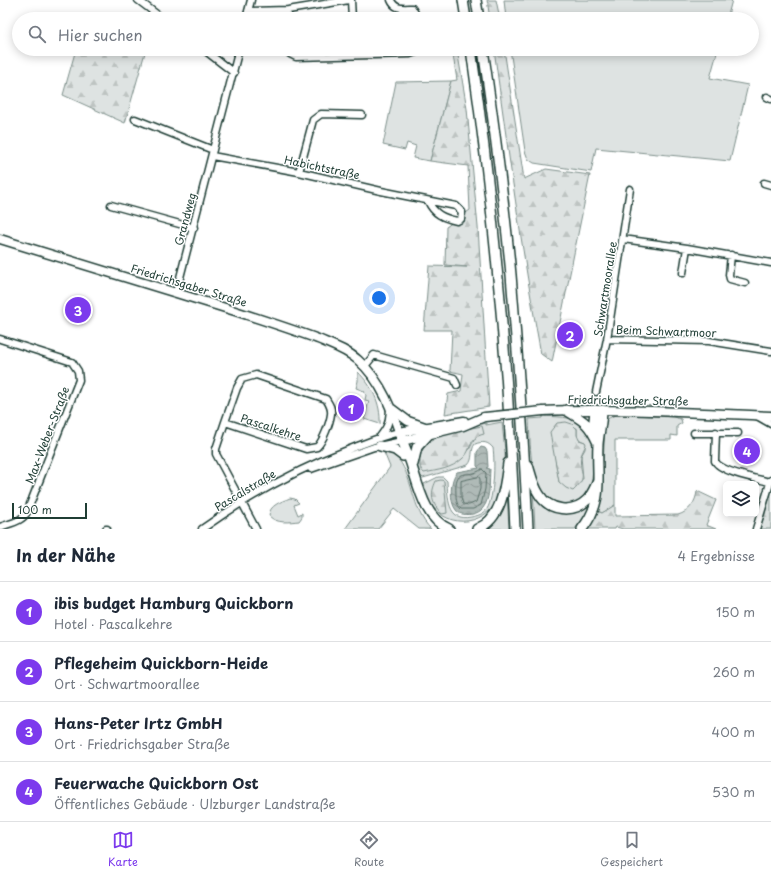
<!DOCTYPE html>
<html lang="de">
<meta charset="utf-8">
<style>
body{margin:0;font-family:"Playpen Sans",sans-serif;background:#f2f2f3;color:#1f2937}
.controls{position:absolute;right:12px;bottom:12px;display:grid;overflow:hidden;border-radius:6px;box-shadow:0 2px 10px #0003}
.controls button{width:36px;height:36px;display:grid;place-items:center;padding:0;border:0;border-bottom:1px solid #e0e1e3;background:#fff;color:#1f2937;font:20px sans-serif}
.scale{position:absolute;left:12px;bottom:10px;width:75px;box-sizing:border-box;padding-left:4px;border:2px solid #1f3d34;border-top:0;font-size:11px;line-height:14px;white-space:nowrap;color:#1f3d34;-webkit-text-stroke:3px #fff;paint-order:stroke}
.you{position:absolute;left:379px;top:298px;width:14px;height:14px;margin:-10px;border:3px solid #fff;border-radius:50%;background:#1a73e8;box-shadow:0 0 0 6px #1a73e833}
.badge{display:grid;place-items:center;width:26px;height:26px;border-radius:50%;background:#7c3aed;color:#fff;font-size:13px;font-weight:700}
.pin{position:absolute;translate:-50% -50%;border:2px solid #fff;box-shadow:0 1px 4px #0006}
.list{margin:0;padding:0;list-style:none}
h2{display:flex;justify-content:space-between;align-items:center;height:52px;margin:0;padding:0 16px;font-size:17px}
h2 small{font-size:13px;font-weight:400;color:#747a83}
.list li{display:grid;grid-template-columns:26px 1fr auto;gap:12px;align-items:center;box-sizing:border-box;height:60px;padding:0 16px;border-top:1px solid #e0e1e3}
.list b{display:block;font-size:15px;white-space:nowrap}
.list p{margin:0;font-size:13px;white-space:nowrap;color:#747a83}
.list em{font-size:13px;font-style:normal;color:#747a83}
.icon{flex:none;width:22px;height:22px;fill:none;stroke:currentColor;stroke-width:2;stroke-linecap:round;stroke-linejoin:round}
.map{position:relative;flex:none;width:771px;height:529px;overflow:hidden}
.search{position:absolute;background:#fff;box-shadow:0 2px 10px #0003;left:12px;right:12px;top:12px;height:44px;display:flex;align-items:center;gap:10px;box-sizing:border-box;padding:0 14px;border-radius:22px;color:#747a83;font-size:15px}
.sheet{height:292px;background:#fff}
nav{display:flex;justify-content:space-around;align-items:center;box-sizing:border-box;height:56px;border-top:1px solid #e0e1e3;background:#fff;font-size:11px;color:#747a83}
nav a{display:grid;justify-items:center;gap:2px}
nav .on{color:#7c3aed}
.map>svg:first-child{display:block}
.green{fill:#dee3e2;stroke:#7e908b;fill-rule:evenodd}
.forest{fill:url(#forest-firs);stroke:#7e908b}
.water{fill:url(#water-waves);stroke:#758883}
.lines{fill:none;stroke-linecap:round;stroke-linejoin:round}
.shore{stroke:#596f68;stroke-width:1}
.minor-casing{stroke:#1f3d34;stroke-width:9}
.major-casing{stroke:#1f3d34;stroke-width:11}
.highway-casing{stroke:#1f3d34;stroke-width:12}
.minor{stroke:#fff;stroke-width:6}
.major{stroke:#fff;stroke-width:8}
.highway{stroke:#fff;stroke-width:9}
.major-bridge-casing{stroke:#1f3d34;stroke-width:11;stroke-linecap:butt}
.major-bridge{stroke:#fff;stroke-width:8}
.labels{text-anchor:middle;dominant-baseline:central;stroke-width:3;stroke-linejoin:round;paint-order:stroke}
.street-label{font-size:11px;fill:#1f3d34;stroke:#fff}
</style>
<div class="map">
<svg width="771" height="529" viewBox="0 0 771 529">
<defs>
<pattern id="forest-firs" width="22" height="20" patternUnits="userSpaceOnUse"><rect width="22" height="20" fill="#dee3e2"/><path d="M5 1l3.5 6h-7zM16 11l3.5 6h-7z" fill="#bec4c2"/></pattern>
<pattern id="water-waves" width="16" height="10" patternUnits="userSpaceOnUse"><rect width="16" height="10" fill="#afbab7"/><path d="M0 5q4-4 8 0t8 0" fill="none" stroke="#8e9896"/></pattern>
</defs>
<rect width="100%" height="100%" fill="#fff"/>
<filter id="ink" filterUnits="userSpaceOnUse"><feTurbulence type="fractalNoise" baseFrequency=".025" numOctaves="2"/><feDisplacementMap in="SourceGraphic" scale="8" xChannelSelector="R" yChannelSelector="G"/><feConvolveMatrix kernelMatrix="1 2 1 2 8 2 1 2 1" color-interpolation-filters="sRGB"/></filter>
<g filter="url(#ink)">
<!-- green -->
<path class="green" d="M504 0H732L727 19H506Z
M510 49H718L710 78 748 85 730 161 596 148 591 172 534 163 528 159 525 151Z
M451 81 430 161 413 158 416 146 407 143 405 150 383 145 396 82Z
M358 372C372 386 381 403 380 424L364 419 369 401 365 400 366 395 364 391 356 388 358 381Z
M617 414 673 417 681 419 682 423 677 426V436L671 435V440H615V505L602 513 598 511 602 489 605 423 607 419Z
M543 416C553 417 575 416 582 424 585 427 590 435 592 439 595 447 593 484 589 491 578 512 550 507 539 488 530 473 530 437 529 419L543 418ZM577 428V435L580 440 585 442V449L581 456 583 479 559 482 551 432Z
M502 422C503 436 506 451 505 465 504 471 502 477 501 483 501 488 500 494 499 498 483 529 442 529 427 498 425 493 423 489 424 484L438 477H443L447 481C448 497 447 522 471 517 477 516 484 514 487 509 494 498 495 462 493 448 488 442 483 441 475 444 470 450 474 459 468 465L423 478C418 475 417 470 417 464 414 432 459 428 482 424L486 423V425ZM481 426C478 435 473 441 469 450L421 470 420 458 424 447Z
M383 450C387 452 392 452 395 455 414 475 411 510 431 529H419L394 509 378 529H345L390 467Z
M533 489C553 521 559 514 590 501L593 505 575 529H535Z
M507 492 509 529H484Z
M290 498 295 499 299 503 294 505 298 515 302 513V517L299 521C289 522 277 524 269 516 269 505 281 502 290 498Z"/>
<!-- forest -->
<path class="forest" d="M487 0H496L500 19H490Z
M76 49H146L125 123 63 95Z
M452 49H457L467 109 478 227 489 407 445 414 448 394 461 391 463 374 450 371 452 330H424L429 266 467 267 445 265 446 227 470 210 468 166 430 161 451 81 457 80Z
M494 49H504L524 179 546 169 590 175 552 362 541 354C522 253 508 151 494 49Z
M566 422 572 424 577 429V435L579 440 585 442 586 444C585 448 582 452 581 456 578 474 590 475 573 491L566 488 559 482 550 432 557 423Z
M482 426 484 434C467 438 473 450 462 459 451 469 438 470 424 473 420 469 420 466 420 462 418 434 463 430 482 426Z
M441 480 444 481 447 513 442 514C431 503 430 494 436 481Z
M697 491 716 500 706 525 716 529H623L616 527 615 529H587L597 511 602 513 615 505V516L678 515C689 512 696 502 697 491Z
M771 493V529H760Z"/>
<!-- water -->
<path class="water" d="M481 447 485 448 487 451 488 467 486 468 490 469C489 481 491 498 483 508 481 511 477 513 473 514 467 515 459 515 456 510 449 502 450 479 457 472L479 468 477 466V452Z"/>
<g class="lines">
<!-- shore -->
<path class="shore" d="M482 469 486 473 485 489 481 505 473 509H461C457 505 456 500 456 495 454 463 467 481 482 469Z
M479 477 480 479V489L476 502 469 505 463 504 461 497V481Z"/>
<!-- minor casing -->
<g class="minor-casing">
<path id="minor" d="M138 0 163 19
M351 0 352 19
M391 0C395 10 403 8 412 8L415 13 416 19
M288 10V19
M248 11 288 10 349 0
M246 19 251 0
M203 49 234 73
M289 49 290 54 296 57 410 54 416 52 419 49
M767 97 771 99
M135 119 213 150
M212 156 299 172 381 191 456 206 462 212 461 219 457 221C443 218 434 214 428 201
M299 172 313 120 321 114 362 115
M764 183 771 185
M111 205 194 228
M623 239 687 248 771 263
M731 255 729 275 730 279 745 283
M683 273 687 248
M176 293 239 49
M0 339 72 362 78 371 79 380 27 512C22 522 10 523 0 527
M607 339 709 341 771 351
M365 366 374 355 454 378 457 385
M256 375 326 399C329 404 332 408 331 414 330 423 323 441 317 447L306 449 225 422 237 388 242 379Z
M596 392 607 339 630 189
M757 416 771 424
M225 422 216 449V454L256 529
M716 432 715 461C720 472 758 479 770 482
M694 433H738
M379 438C388 427 389 423 390 409
M311 469 374 447 402 441
M106 529H107
M202 529C250 495 295 470 350 449 366 443 382 436 399 432
M756 529 771 480"/>
</g>
<!-- major casing -->
<g class="major-casing">
<path id="major" d="M0 239C78 263 156 287 235 311 263 320 291 329 318 339 332 345 347 350 358 360 382 381 393 412 402 441L463 426 484 417
M392 409 408 421 425 427
M543 411C619 408 695 413 771 416
M399 432 464 421"/>
</g>
<!-- highway casing -->
<g class="highway-casing">
<path id="highway" d="M463 0 466 19
M476 0 479 19
M471 49C494 208 508 368 515 529
M483 49C494 124 504 199 511 275 518 359 524 444 528 529
M566 410C584 421 589 423 598 443
M593 432 595 410
M402 441C417 468 418 516 449 529
M380 446 395 450 403 456
M413 464 417 447 428 435
M528 465C531 475 533 485 539 494 549 511 573 514 587 500 592 495 595 487 598 481
M477 529C502 519 505 487 508 463
M582 529C605 500 596 477 598 444 599 432 602 421 602 410"/>
</g>
<!-- minor -->
<use href="#minor" class="minor"/>
<!-- major -->
<use href="#major" class="major"/>
<!-- highway -->
<use href="#highway" class="highway"/>
<!-- major-bridge casing -->
<g class="major-bridge-casing">
<path id="major-bridge" d="M485 417 543 411"/>
</g>
<!-- major-bridge -->
<use href="#major-bridge" class="major-bridge"/>
</g>
</g>
<g class="labels">
<!-- street labels -->
<g class="street-label">
<text transform="translate(322 167) rotate(12)">Habichtstraße</text>
<text transform="translate(185 219) rotate(-75)">Grandweg</text>
<text transform="translate(189 285) rotate(17)">Friedrichsgaber Straße</text>
<text transform="translate(605 289) rotate(-81)">Schwartmoorallee</text>
<text transform="translate(666 331) rotate(2)">Beim Schwartmoor</text>
<text transform="translate(628 400) rotate(1)">Friedrichsgaber Straße</text>
<text transform="translate(271 427) rotate(18)">Pascalkehre</text>
<text transform="translate(47 435) rotate(-69)">Max-Weber-Straße</text>
<text transform="translate(245 490) rotate(-31)">Pascalstraße</text>
</g>
</g>
</svg>
<div class="controls">
<button><svg class="icon" aria-label="layers" viewBox="0 0 24 24"><path d="M12 4l9 5-9 5-9-5zM3 14l9 5 9-5"/></svg></button>
</div>
<div class="scale">100 m</div>
<div class="you"></div>
<div class="pin badge" style="left:351px;top:408px">1</div>
<div class="pin badge" style="left:570px;top:335px">2</div>
<div class="pin badge" style="left:78px;top:310px">3</div>
<div class="pin badge" style="left:747px;top:451px">4</div>
<div class="search"><svg class="icon" aria-label="search" viewBox="0 0 24 24"><circle cx="10" cy="10" r="6"/><path d="M15 15l6 6"/></svg>Hier suchen</div>
</div>
<section class="sheet">
<h2>In der Nähe<small>4 Ergebnisse</small></h2>
<ul class="list">
<li><span class="badge">1</span><div><b>ibis budget Hamburg Quickborn</b><p>Hotel · Pascalkehre</p></div><em>150 m</em></li>
<li><span class="badge">2</span><div><b>Pflegeheim Quickborn-Heide</b><p>Ort · Schwartmoorallee</p></div><em>260 m</em></li>
<li><span class="badge">3</span><div><b>Hans-Peter Irtz GmbH</b><p>Ort · Friedrichsgaber Straße</p></div><em>400 m</em></li>
<li><span class="badge">4</span><div><b>Feuerwache Quickborn Ost</b><p>Öffentliches Gebäude · Ulzburger Landstraße</p></div><em>530 m</em></li>
</ul>
</section>
<nav>
<a class="on"><svg class="icon" aria-label="map" viewBox="0 0 24 24"><path d="M3 6l6-2 6 2 6-2v14l-6 2-6-2-6 2zM9 4v14M15 6v14"/></svg>Karte</a>
<a><svg class="icon" aria-label="directions" viewBox="0 0 24 24"><path d="M12 3l9 9-9 9-9-9zM9 14v-3h6M13 9l2 2-2 2"/></svg>Route</a>
<a><svg class="icon" aria-label="saved" viewBox="0 0 24 24"><path d="M7 4h10v16l-5-4-5 4z"/></svg>Gespeichert</a>
</nav>
